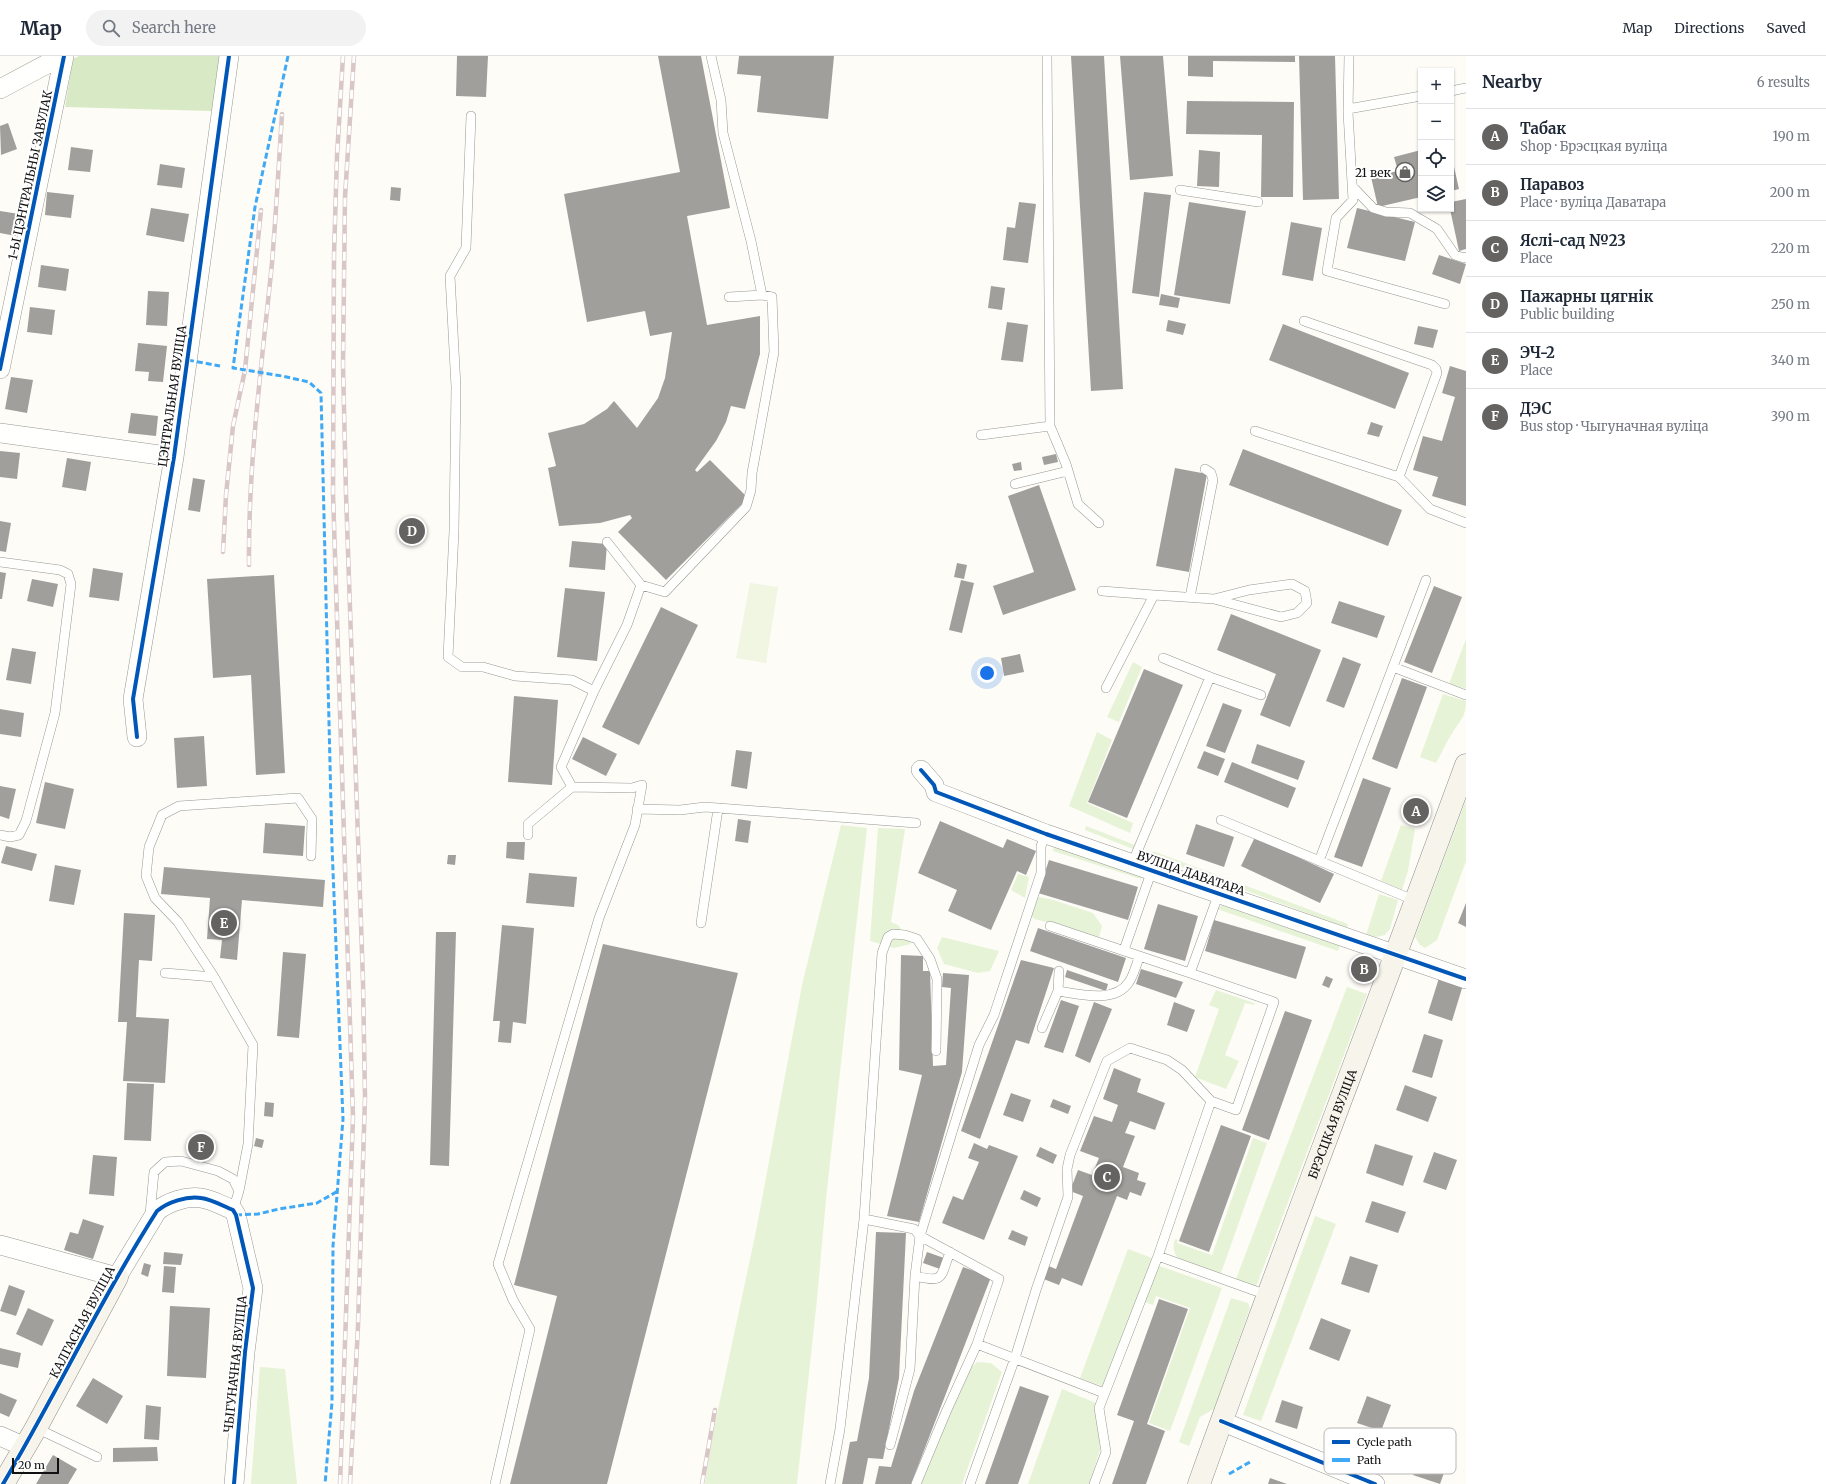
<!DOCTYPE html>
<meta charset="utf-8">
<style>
body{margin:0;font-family:Merriweather,serif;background:#f2f2f3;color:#1f2937}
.controls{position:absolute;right:12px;top:12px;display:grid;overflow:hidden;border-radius:0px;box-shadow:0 1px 3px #0004}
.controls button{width:36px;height:36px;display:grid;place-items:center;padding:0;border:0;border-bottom:1px solid #e0e1e3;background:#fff;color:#1f2937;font:20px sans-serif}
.scale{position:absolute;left:12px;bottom:10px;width:47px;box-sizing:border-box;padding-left:4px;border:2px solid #111;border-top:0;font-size:11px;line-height:14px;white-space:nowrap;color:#111;-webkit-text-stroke:3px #fff;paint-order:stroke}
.you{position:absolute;left:987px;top:617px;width:14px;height:14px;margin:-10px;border:3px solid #fff;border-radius:50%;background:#1a73e8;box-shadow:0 0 0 6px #1a73e833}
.badge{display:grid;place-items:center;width:26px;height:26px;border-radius:50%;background:#646362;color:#fff;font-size:13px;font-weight:700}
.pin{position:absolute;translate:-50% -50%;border:2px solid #fff;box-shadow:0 1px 4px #0006}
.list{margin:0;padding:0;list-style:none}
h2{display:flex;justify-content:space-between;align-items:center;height:52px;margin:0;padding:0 16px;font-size:17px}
h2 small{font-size:13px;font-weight:400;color:#747a83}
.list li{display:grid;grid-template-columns:26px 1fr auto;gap:12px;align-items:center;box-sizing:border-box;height:56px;padding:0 16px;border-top:1px solid #e0e1e3}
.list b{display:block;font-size:15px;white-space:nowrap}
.list p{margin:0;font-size:13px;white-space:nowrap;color:#747a83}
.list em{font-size:13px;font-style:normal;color:#747a83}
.icon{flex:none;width:22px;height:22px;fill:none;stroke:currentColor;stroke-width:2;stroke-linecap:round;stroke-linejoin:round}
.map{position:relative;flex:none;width:1466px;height:1428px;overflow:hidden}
header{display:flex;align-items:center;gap:24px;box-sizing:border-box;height:56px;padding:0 20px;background:#fff;border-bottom:1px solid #e0e1e3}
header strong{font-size:19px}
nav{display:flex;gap:22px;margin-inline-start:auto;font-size:14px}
.search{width:280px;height:36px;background:#f2f2f3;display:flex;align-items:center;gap:10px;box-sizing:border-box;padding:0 14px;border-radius:22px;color:#747a83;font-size:15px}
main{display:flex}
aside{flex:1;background:#fff}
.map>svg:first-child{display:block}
.green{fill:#e7f3d7}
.forest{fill:#d8eac5}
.pitch{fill:#f0f6e1}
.building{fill:#a19f9c}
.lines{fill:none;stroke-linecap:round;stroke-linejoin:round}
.lane-casing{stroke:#979795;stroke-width:10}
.street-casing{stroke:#979795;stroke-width:20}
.secondary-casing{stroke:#8e8d8b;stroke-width:23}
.lane{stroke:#fffffe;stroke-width:9}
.street{stroke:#fffffe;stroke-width:19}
.secondary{stroke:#f6f4eb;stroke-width:22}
.rail-casing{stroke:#d9c6c7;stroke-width:4.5}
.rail{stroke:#fff;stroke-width:3;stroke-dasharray:9;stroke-linecap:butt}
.quiet{stroke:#3fa9f5;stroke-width:3;stroke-dasharray:6 3;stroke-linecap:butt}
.cycleway-casing{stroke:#fff;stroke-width:6}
.cycleway{stroke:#0057b8;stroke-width:4}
.labels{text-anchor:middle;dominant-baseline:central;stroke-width:4;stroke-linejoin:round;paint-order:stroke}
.poi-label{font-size:12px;fill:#111;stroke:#fff;text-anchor:end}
.street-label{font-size:12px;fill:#111;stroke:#fff}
.key{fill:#fff;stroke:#b8b8b8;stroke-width:1}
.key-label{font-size:11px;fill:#111}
</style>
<header>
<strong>Map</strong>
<div class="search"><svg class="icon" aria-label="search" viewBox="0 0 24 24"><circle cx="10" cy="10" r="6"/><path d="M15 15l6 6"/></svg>Search here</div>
<nav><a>Map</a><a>Directions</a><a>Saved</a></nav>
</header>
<main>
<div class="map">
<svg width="1466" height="1428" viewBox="0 0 1466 1428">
<rect width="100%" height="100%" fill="#fdfcf7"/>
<!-- green -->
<path class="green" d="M1466 583V633L1449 628Z
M1133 606 1142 611 1119 666 1107 661Z
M1443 638 1466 645C1466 661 1460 664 1453 676 1446 686 1442 697 1436 707L1420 701Z
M1097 676 1112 684 1087 747 1133 767 1130 777 1069 750Z
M1466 744V805L1437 884 1425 892 1420 889 1415 881Z
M841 769 867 772 826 1143 817 1243 797 1428H705L709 1396 756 1175 802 929Z
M1401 769 1415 773 1408 815 1402 834 1381 825Z
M1086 770 1135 789 1133 793 1085 774Z
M878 772 905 773 891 866 898 869 911 888 894 892 870 885Z
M1059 790 1143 819 1141 823 1053 795 1054 791Z
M1153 795 1348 868 1347 872 1152 800Z
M1018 818 1029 821 1025 842 1011 834Z
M1379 838 1398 844 1390 873 1385 879 1376 881 1366 879Z
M1038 841 1050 843 1093 857 1102 870 1099 881 1035 863 1029 859Z
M1223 848 1341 887 1338 895 1217 853Z
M942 881 999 895 990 915 978 917 944 908 937 892Z
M1361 901C1371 903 1373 912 1373 922L1371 925 1354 918Z
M1347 931 1367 938 1256 1231 1236 1223Z
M1216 934 1254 947 1255 949 1245 947 1225 999 1239 1005 1226 1033 1195 1021 1219 953 1209 949Z
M1253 1082 1267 1087 1220 1220C1202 1213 1166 1209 1175 1183L1178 1184 1177 1187 1212 1199Z
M1315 1160 1336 1168 1261 1365 1243 1359Z
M1128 1193 1152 1202 1104 1331 1080 1322Z
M1157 1209 1222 1232 1170 1375 1149 1367 1190 1252 1156 1240 1153 1249 1144 1246Z
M1231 1242 1248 1247 1250 1252 1214 1353 1200 1361 1189 1390 1179 1386Z
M977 1306 991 1307 1002 1316 962 1428H920L968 1315Z
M260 1311 285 1313 297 1428H251Z
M1062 1333 1096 1347 1100 1394 1089 1428H1028Z"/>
<!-- forest -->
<path class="forest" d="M79 0H220L212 55 65 51 73 3Z"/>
<!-- pitch -->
<path class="pitch" d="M750 527 778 531 766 607 736 602Z"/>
<!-- building -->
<path class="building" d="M457 0H488L486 41 456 40Z
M658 0H701L730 152 687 160 707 269 760 260V298L745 353 731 350 726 366 716 385 695 414 697 416 710 404 748 442 666 524 618 476 632 462 630 459 600 467 559 470 548 412 556 410 548 377 584 368 607 353 614 345 637 372 658 342 665 322 672 276 650 280 645 255 587 266 564 138 680 116Z
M739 0H834L828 63 757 56 761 20 737 18Z
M1071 0H1104L1123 333 1091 335Z
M1120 0H1163L1173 120 1130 124Z
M1188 0H1295V6L1213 5V21L1188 20Z
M1299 0H1335L1339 143 1303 144Z
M1187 45 1294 46 1293 141H1261L1262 79 1186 78Z
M8 67 17 93 1 99 0 70Z
M71 91 93 94 90 116 68 114Z
M1199 94 1220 96 1219 131 1197 130Z
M1421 94V141L1378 151 1371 121 1398 115 1394 101Z
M1451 102H1452L1459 133 1451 135Z
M160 108 185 112 182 132 157 129Z
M391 131 401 132 400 145 390 144Z
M47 136 74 139 71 162 45 159Z
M1144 136 1171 139 1159 241 1132 237Z
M1466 143V193L1459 195 1450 153H1451V146Z
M1019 146 1036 148 1028 207 1003 204 1007 171 1015 172Z
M1189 146 1246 155 1230 248 1174 239Z
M151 152 189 158 184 186 146 179Z
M1357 152 1415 166 1405 205 1347 192Z
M0 155 19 158 16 180 0 177Z
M1291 166 1322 172 1313 225 1282 219Z
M1439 199 1466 208 1460 228 1432 218Z
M41 209 69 213 66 235 38 231Z
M991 230 1005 232 1002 254 988 252Z
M148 235 169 236 167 270 146 269Z
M1161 238 1180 242 1178 252 1159 249Z
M30 251 55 254 52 279 27 276Z
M1168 264 1186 268 1183 279 1166 275Z
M1007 266 1028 269 1023 306 1001 304Z
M1283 268 1409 317 1395 353 1269 304Z
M1418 270 1438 274 1433 292 1414 288Z
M138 287 167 290 163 326 148 325 149 316 135 315Z
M1450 310 1466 315V450L1432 440 1438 421 1413 414 1423 380 1442 385 1455 341 1442 337Z
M11 321 33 324 27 357 5 353Z
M131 357 158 360 156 380 128 377Z
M1371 366 1383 370 1379 381 1367 378Z
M1243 393 1402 454 1388 490 1229 429Z
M0 395 20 397 17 423 0 421Z
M1056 398 1058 406 1044 409 1042 401Z
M67 402 91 406 86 435 62 431Z
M1021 406 1022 414 1014 415 1012 408Z
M1175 412 1207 418 1189 516 1156 510Z
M193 422 205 424 200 456 188 454Z
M1039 429 1076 534 1003 559 993 530 1034 516 1008 440Z
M0 465 11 467 6 496 0 495Z
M572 485 607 488 605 514 569 511Z
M957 507 967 509 964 523 954 521Z
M93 512 123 517 119 545 89 541Z
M0 516 6 517 2 543H0Z
M274 519 285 717 256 719 251 619 213 622 207 523Z
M32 523 58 528 53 551 27 545Z
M961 524 974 527 962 577 949 574Z
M1434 530 1462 541 1432 617 1404 606Z
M565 532 605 536 597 605 557 601Z
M1339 545 1385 560 1377 582 1331 567Z
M661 551 698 569 639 689 602 671Z
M1231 558 1321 594 1290 671 1260 659 1276 618 1217 594Z
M12 592 36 596 31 628 6 624Z
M1020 598 1024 616 1004 620 1001 602Z
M1343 601 1361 608 1344 652 1326 645Z
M1144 613 1183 629 1127 762 1088 746Z
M1402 622 1427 631 1397 713 1372 703Z
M514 640 558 644 552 729 508 726Z
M1223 647 1242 654 1225 697 1206 690Z
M0 653 24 657 21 681 0 678Z
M204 680 207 730 177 732 174 682Z
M583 681 617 698 606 720 572 703Z
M1257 688 1305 705 1298 724 1251 707Z
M736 694 752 696 747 733 731 730Z
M1204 695 1225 703 1218 720 1197 712Z
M1232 706 1296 732 1288 752 1224 726Z
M1363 722 1391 732 1362 811 1334 801Z
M45 726 74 733 65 773 36 767Z
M0 730 16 733 9 763 0 760Z
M738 763 751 765 748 787 735 785Z
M940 765 1003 792 1007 783 1036 795 1026 819 1017 815 991 874 948 855 957 834 918 817Z
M265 767 305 770 303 800 263 797Z
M1196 768 1234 781 1224 811 1186 798Z
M1255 781 1334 818 1320 847 1241 810Z
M507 786H525L524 804 506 802Z
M6 790 37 798 32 815 1 807Z
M448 799H456L455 809 447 808Z
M1049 804 1138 831 1128 864 1038 837Z
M55 809 81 814 74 849 49 845Z
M164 811 325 824 323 851 242 844 237 904 220 902 222 884 207 883 210 842 161 838Z
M529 817 577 821 574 851 526 847Z
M1466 847V871L1458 867Z
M1158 848 1198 860 1185 905 1144 893Z
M124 857 155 859 152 905 139 904 136 961 169 963 165 1027 123 1025 127 966H118Z
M1214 864 1306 891 1296 923 1205 895Z
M502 869 534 872 526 968 513 966 511 987 498 986 500 965H493Z
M1038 872 1126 902 1118 926 1030 895Z
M436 876H456L449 1110 430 1109Z
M603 888 738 917 607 1428H510L557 1240 514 1229Z
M283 896 306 898 299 982 277 980Z
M901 899 923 900V915H930L933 1010 946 1009 951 932 942 931 943 917 969 919 962 1016 919 1166 887 1160 922 1019 899 1014Z
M1021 904 1054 912 1029 988 1016 984 980 1083 961 1075Z
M1141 913 1183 926 1176 942 1136 928Z
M1067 914 1108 928 1106 935 1065 921Z
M1326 920 1333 923 1329 932 1322 929Z
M1439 922 1463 929 1452 965 1428 957Z
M1061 944 1079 950 1063 997 1044 991Z
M1094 946 1112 953 1090 1007 1075 1000Z
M1174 946 1195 954 1187 976 1167 969Z
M1285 955 1312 964 1269 1084 1242 1074Z
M1424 978 1443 984 1432 1022 1412 1016Z
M1114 1012 1141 1023 1137 1036 1165 1047 1155 1074 1130 1065 1125 1077 1135 1080 1123 1111 1139 1117 1137 1124 1146 1127 1141 1140 1130 1136 1127 1144 1117 1140 1082 1230 1062 1222 1059 1229 1041 1222 1046 1209 1056 1213 1083 1140 1070 1135 1078 1114 1092 1119 1099 1102 1080 1095 1094 1060 1112 1066 1118 1049 1103 1043Z
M127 1027 154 1028 151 1085 124 1084Z
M1405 1029 1437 1041 1428 1066 1396 1054Z
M1011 1037 1031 1044 1023 1066 1003 1059Z
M1053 1043 1071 1050 1068 1058 1050 1051Z
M265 1046 274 1047 273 1061 264 1060Z
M1221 1069 1251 1080 1209 1196 1179 1185Z
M256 1082 264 1084 262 1092 254 1090Z
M974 1087 987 1093 989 1089 1018 1100 984 1184 942 1167 953 1140 963 1144 979 1106 968 1102Z
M1375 1088 1413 1100 1403 1130 1366 1117Z
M1040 1091 1057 1099 1053 1108 1036 1100Z
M1434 1096 1457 1104 1446 1134 1423 1126Z
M93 1099 117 1101 114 1140 89 1138Z
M1024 1134 1041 1142 1037 1151 1020 1143Z
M1372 1145 1406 1156 1398 1177 1365 1166Z
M83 1163 104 1170 93 1203 64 1194 70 1176 78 1178Z
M1012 1174 1028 1181 1025 1190 1008 1183Z
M876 1176 906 1177 899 1322 883 1403 868 1402 863 1428H842L850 1386 857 1385 869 1322Z
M164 1196 183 1198 181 1209 163 1208Z
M927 1196 944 1202 940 1213 923 1207Z
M1350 1200 1378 1209 1369 1237 1341 1228Z
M144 1207 151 1209 148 1221 141 1218Z
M164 1210 176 1211 174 1237 162 1236Z
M963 1211 991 1221 911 1428H875L879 1410 891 1411 914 1335Z
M9 1229 25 1235 16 1260 0 1255Z
M1159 1243 1188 1253 1147 1368 1165 1375 1146 1428H1112L1134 1365 1117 1359Z
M170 1250 210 1252 206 1322 167 1320Z
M28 1252 54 1264 42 1290 16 1278Z
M1321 1262 1351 1274 1339 1305 1309 1293Z
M0 1292 21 1297 18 1312 0 1308Z
M93 1322 123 1340 107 1368 76 1350Z
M1020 1330 1049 1340 1018 1428H985Z
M0 1337 17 1344 9 1361 0 1357Z
M1367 1340 1391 1349 1381 1375 1357 1367Z
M1282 1344 1303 1351 1297 1373 1275 1366Z
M146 1349 161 1351 159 1384 144 1383Z
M1425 1387 1451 1397 1440 1428 1413 1419Z
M157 1391 158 1405 113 1406V1392Z
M53 1399 77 1413 68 1428H36Z
M1270 1422 1287 1428H1268Z"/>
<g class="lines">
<!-- lane casing -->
<g class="lane-casing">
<path id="lane" d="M711 0 721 44 723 77 751 185 762 239
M1047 0 1050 370
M1349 0 1348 56 1353 144 1336 162 1327 215 1445 248
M1451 35 1466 32
M1348 53 1421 40
M471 60 466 192 450 220 456 331 454 475 448 601 462 611H483L515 620 572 624 594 635 561 711 572 731 632 732 642 729 635 769 599 862 498 1208 513 1244 530 1273 495 1428
M1352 130 1373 152 1386 156 1410 157 1437 173 1455 199 1464 202 1466 201
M1180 134 1258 146
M1304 265 1432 309 1436 313 1437 317 1399 421
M1255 375 1399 421 1430 453 1466 467
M981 379 1050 370 1066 408 1078 448 1099 467
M1015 428 1068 415
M0 506 60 514 68 518 71 528 55 657 26 765 19 779 10 781 0 779
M641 529 665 536 746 451 751 434 752 417 774 296 772 241 762 239 729 241
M1102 535 1154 539
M1190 541 1213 424 1211 417 1205 413
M1393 611 1466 639
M1210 621 1261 639
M1106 632 1154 539 1214 543 1281 561 1297 557 1307 547 1305 535 1292 528 1249 534 1214 543
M594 635 627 569 641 529 607 486
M637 753 680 754 705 751 916 767
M1221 764 1416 845
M528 779V768L572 731
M1319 805 1426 524
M1132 808 1210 621 1163 602
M701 867 718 753
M1050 870 1190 917
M1124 894 1152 814
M165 917 214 921 253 989 248 1088 239 1135
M214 921 178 866 155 842 146 820 149 791 162 759 179 750 298 742 312 763 311 800
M1058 935 1059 915
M1042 972 1058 935C1079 938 1115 948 1129 926 1134 919 1136 908 1140 900
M936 995 937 923 930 903 917 883 905 879 893 878 888 881 882 897 864 1163 914 1173 920 1180 999 1223 977 1288 1104 1337
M150 1158 154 1116 165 1106 181 1105 218 1115 233 1123 239 1135 233 1154
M1158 1200 1211 1045
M915 1220C945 1227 940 1222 950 1196
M36 1372 97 1401
M890 1389 910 1313 915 1220 920 1180 979 989 994 959 1041 817V790L1046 778
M830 1428 840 1373 864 1163
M916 1428 946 1356 977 1288
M970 1428 1015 1302 1036 1234 1068 1141 1067 1113 1070 1099 1107 1005 1130 992 1167 1004 1182 1014 1211 1045 1236 1054 1274 946 1190 917 1219 837
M1094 1428 1106 1396 1099 1352 1158 1200 1267 1239"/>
</g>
<!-- street casing -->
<g class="street-casing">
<path id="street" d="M0 33 62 0
M0 313 64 0
M0 377 174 401
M137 681 133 643 174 401 229 0
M921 714 934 729 936 736 1046 778 1466 923
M0 1189 117 1221 157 1155C168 1146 186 1140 201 1142 211 1143 223 1150 233 1154L236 1159 253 1232 245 1296 234 1428
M1221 1365 1375 1428
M0 1380 25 1391"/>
</g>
<!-- secondary casing -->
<g class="secondary-casing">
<g id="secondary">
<path d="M3 1428 36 1372 117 1221"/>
<path id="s1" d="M1199 1428C1285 1187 1378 949 1466 709"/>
</g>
</g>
<!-- lane -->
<use href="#lane" class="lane"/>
<!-- street -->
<use href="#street" class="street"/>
<!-- secondary -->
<use href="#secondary" class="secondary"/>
<!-- rail casing -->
<g class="rail-casing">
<path id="rail" d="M223 496 226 439 233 370 245 314 261 154
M249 509C248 408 262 307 272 207 276 157 279 108 282 58
M340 1428 353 1061 333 437 334 199 337 100 343 0
M350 1428 358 1270 365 1041 363 925 346 438 343 309 345 141 354 0
M702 1428 715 1354"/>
</g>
<!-- rail -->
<use href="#rail" class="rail"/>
<!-- quiet -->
<path class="quiet" d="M288 0 255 151 233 312 282 320 309 326 321 337 332 790 343 1063 333 1190 332 1346 325 1428
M188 304 220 310
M236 1159 258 1158 279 1153 317 1147 338 1135
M1229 1418 1250 1406"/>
<!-- cycleway casing -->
<g class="cycleway-casing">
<path id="cycleway" d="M0 313 64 0
M137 681 133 643 174 401 229 0
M921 714 934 729 936 736 1046 778 1466 923
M1221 1365 1375 1428
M3 1428C56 1338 101 1243 157 1155 168 1146 186 1140 201 1142 211 1143 223 1150 233 1154L236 1159 253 1232 245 1296 234 1428"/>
</g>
<!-- cycleway -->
<use href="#cycleway" class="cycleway"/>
</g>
<!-- icons -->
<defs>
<g id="shop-ring" transform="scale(1)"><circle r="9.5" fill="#fff" stroke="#646362" stroke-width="1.5"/><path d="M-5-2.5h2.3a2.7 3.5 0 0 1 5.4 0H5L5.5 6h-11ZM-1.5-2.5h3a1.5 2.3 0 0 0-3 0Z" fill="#646362"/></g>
</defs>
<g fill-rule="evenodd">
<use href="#shop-ring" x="1405" y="116"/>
</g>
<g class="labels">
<!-- poi labels -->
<g class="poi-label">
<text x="1391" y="116">21 век</text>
</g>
<!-- street labels -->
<g class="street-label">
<text transform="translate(30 119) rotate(-78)">1-Ы ЦЭНТРАЛЬНЫ ЗАВУЛАК</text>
<text transform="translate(172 340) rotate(-82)">ЦЭНТРАЛЬНАЯ ВУЛІЦА</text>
<text transform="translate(1191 817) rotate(19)">ВУЛІЦА ДАВАТАРА</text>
<text stroke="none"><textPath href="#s1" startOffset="384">БРЭСЦКАЯ ВУЛІЦА</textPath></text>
<text transform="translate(82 1266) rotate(-62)">КАЛГАСНАЯ ВУЛІЦА</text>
<text transform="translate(235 1308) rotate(-84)">ЧЫГУНАЧНАЯ ВУЛІЦА</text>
</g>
</g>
<!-- legend -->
<rect x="1324" y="1372" width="132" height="46" rx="6" class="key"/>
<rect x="1332" y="1384" width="18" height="4" fill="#0057b8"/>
<rect x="1332" y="1402" width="18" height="4" fill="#3fa9f5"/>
<g class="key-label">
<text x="1357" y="1390">Cycle path</text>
<text x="1357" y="1408">Path</text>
</g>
</svg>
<div class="controls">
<button>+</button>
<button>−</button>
<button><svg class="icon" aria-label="locate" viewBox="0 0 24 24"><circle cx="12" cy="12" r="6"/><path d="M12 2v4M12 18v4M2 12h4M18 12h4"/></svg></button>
<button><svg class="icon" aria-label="layers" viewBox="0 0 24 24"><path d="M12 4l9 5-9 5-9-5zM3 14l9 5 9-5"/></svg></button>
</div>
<div class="scale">20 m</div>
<div class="you"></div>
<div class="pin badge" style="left:1416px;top:755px">A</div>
<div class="pin badge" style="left:1364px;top:913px">B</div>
<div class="pin badge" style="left:1107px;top:1121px">C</div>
<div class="pin badge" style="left:412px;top:475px">D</div>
<div class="pin badge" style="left:224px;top:867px">E</div>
<div class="pin badge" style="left:201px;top:1091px">F</div>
</div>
<aside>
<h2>Nearby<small>6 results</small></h2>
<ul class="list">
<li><span class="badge">A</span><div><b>Табак</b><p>Shop · Брэсцкая вуліца</p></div><em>190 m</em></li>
<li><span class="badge">B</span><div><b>Паравоз</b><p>Place · вуліца Даватара</p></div><em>200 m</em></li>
<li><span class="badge">C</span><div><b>Яслі-сад №23</b><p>Place</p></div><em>220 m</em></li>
<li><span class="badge">D</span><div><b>Пажарны цягнік</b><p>Public building</p></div><em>250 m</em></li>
<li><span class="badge">E</span><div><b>ЭЧ-2</b><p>Place</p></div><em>340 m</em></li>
<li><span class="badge">F</span><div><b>ДЭС</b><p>Bus stop · Чыгуначная вуліца</p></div><em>390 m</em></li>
</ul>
</aside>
</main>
